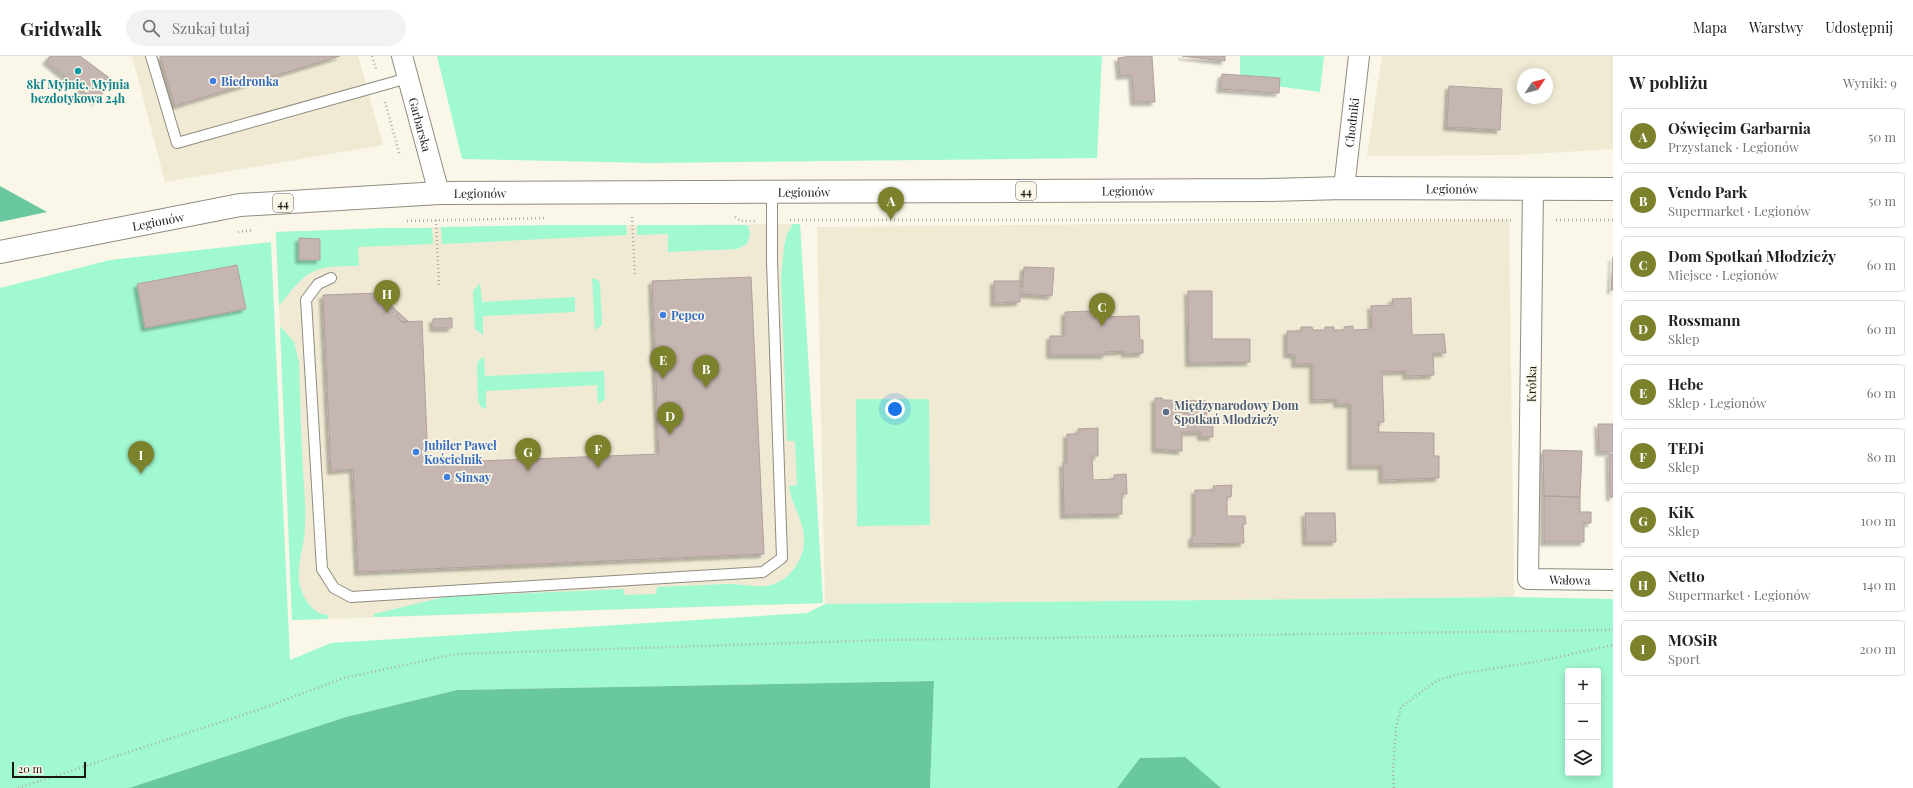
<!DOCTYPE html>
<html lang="pl">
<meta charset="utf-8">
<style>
body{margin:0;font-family:"Playfair Display",serif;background:#f2f2f2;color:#222}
.controls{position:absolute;right:12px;bottom:12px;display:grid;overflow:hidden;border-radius:4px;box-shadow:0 2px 10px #0003}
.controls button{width:36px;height:36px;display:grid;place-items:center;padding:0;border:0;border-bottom:1px solid #e0e0e0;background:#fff;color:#222;font:20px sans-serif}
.compass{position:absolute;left:1517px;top:12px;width:36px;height:36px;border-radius:50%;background:#fff;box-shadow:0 2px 10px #0003;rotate:55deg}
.scale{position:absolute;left:12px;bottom:10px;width:74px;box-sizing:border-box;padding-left:4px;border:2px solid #1a1813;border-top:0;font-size:11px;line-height:14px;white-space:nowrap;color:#1a1813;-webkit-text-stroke:3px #faf6e8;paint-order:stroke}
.you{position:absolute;left:895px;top:353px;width:14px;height:14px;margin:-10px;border:3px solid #fff;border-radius:50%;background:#1a73e8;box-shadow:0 0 0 6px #1a73e833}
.badge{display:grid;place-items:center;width:26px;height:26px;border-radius:50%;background:#7c812c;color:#fff;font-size:13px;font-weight:700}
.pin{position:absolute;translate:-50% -33px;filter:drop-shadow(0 1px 2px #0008)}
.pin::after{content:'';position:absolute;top:21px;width:14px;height:12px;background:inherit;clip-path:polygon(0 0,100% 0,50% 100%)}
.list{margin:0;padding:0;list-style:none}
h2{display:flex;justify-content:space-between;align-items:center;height:52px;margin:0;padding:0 16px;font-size:17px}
h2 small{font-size:13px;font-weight:400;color:#767676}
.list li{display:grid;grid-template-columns:26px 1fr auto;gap:12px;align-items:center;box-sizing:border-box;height:56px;margin:0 8px 8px;padding:0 8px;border:1px solid #e0e0e0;border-radius:4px}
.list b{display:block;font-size:15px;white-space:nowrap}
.list p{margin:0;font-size:13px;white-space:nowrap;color:#767676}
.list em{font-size:13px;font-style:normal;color:#767676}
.icon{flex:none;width:22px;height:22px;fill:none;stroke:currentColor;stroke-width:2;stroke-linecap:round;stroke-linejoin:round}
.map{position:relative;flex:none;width:1613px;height:732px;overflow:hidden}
header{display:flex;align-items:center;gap:24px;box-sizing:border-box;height:56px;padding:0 20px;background:#fff;border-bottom:1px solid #e0e0e0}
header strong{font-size:19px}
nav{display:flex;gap:22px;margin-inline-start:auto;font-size:14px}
.search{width:280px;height:36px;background:#f2f2f2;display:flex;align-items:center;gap:10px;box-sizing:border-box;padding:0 14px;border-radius:22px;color:#767676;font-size:15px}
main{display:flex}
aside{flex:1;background:#fff}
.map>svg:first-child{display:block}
.built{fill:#f0ead4;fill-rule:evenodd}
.green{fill:#a1f9d2;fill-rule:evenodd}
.forest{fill:#69c8a0}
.building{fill:#c6b6b2;stroke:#b0a09d;filter:url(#shadow)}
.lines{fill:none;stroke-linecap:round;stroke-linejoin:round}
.lane-casing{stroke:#8f8c7f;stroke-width:12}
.street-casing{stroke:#8f8c7f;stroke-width:22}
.primary-casing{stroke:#8f8c7f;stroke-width:24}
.path{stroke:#afaca1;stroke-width:2.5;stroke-dasharray:1 3;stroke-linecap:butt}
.lane{stroke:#fff;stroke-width:10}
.street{stroke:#fff;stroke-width:20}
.primary{stroke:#fff;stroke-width:22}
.culture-dot{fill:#0f9aa8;stroke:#faf6e8;stroke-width:1.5}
.shop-dot{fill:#3f7fe0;stroke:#faf6e8;stroke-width:1.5}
.service-dot{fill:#5c6f8a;stroke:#faf6e8;stroke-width:1.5}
.labels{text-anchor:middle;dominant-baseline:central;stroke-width:3.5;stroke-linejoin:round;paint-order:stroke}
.shield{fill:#faf6e8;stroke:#5d5b53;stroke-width:1}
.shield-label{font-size:11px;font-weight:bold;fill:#1a1813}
.shop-label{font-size:12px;font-weight:bold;fill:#366cbe;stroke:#faf6e8;text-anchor:start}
.culture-label{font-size:12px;font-weight:bold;fill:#0d838f;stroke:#faf6e8}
.street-label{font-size:12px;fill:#1a1813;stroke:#faf6e8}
.service-label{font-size:12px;font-weight:bold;fill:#4e5e75;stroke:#faf6e8;text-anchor:start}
</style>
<header>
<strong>Gridwalk</strong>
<div class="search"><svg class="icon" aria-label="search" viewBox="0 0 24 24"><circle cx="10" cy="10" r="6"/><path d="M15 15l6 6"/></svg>Szukaj tutaj</div>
<nav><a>Mapa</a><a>Warstwy</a><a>Udostępnij</a></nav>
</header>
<main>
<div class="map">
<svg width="1613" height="732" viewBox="0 0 1613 732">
<defs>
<filter id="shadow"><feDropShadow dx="-3.5" dy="3.5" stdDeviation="1" flood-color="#0004"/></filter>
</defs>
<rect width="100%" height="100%" fill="#faf6e8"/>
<!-- built -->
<path class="built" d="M132 0H358L383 89 165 126Z
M1382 0H1613V93L1514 99 1367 100ZM1523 18H1547V42H1523Z
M1509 164 1514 541 825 548 817 171Z
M800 168 823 547 292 564 276 176 441 171Z"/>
<!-- green -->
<path class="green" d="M437 0H1102L1097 102 650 107 462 103Z
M1240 0H1324L1320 36 1240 25Z
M793 168H800L823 547 374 561V558L440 542 458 540 624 533V539L656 538 657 531C680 530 704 529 727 528 740 528 752 531 764 530 787 529 805 504 804 483 804 465 791 448 789 430L797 429 795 385H787L781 221 784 191 787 178Z
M553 169H626L627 179 442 188 441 171Z
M637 169H748L750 178 747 188 737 193 668 196V178L637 179Z
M386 172H432L433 188 358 191 359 210C312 210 308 213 279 250L276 176Z
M271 186 290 604 331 587 807 557 825 548 1514 541 1613 543V732H1221L1184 701 1140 702 1117 732H930L934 625 457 634 346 661 129 732H0V232L110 204ZM1568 615H1598V717H1568Z
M592 222 598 224 600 228 602 269 595 274Z
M480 227 482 246 575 241V256L483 260V279L475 273 473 235Z
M280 270 294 286 299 306C300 342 301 379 303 415 304 434 306 452 305 470 305 493 293 514 302 536 306 547 316 559 328 559V563L292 564Z
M484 301 485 320 604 315 605 343 598 348 597 329 486 335V353L481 351 478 345 477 309 479 304Z
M856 343H929L930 469 857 470Z"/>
<!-- forest -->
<path class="forest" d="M0 130 47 156 0 166Z
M934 625 930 732H129L346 661 457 634Z
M1185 701 1221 732H1117L1140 702Z"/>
<!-- building -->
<path class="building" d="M50 0H80L112 24 96 46 46 5Z
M160 0H340L175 50Z
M1131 0H1152L1155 46H1134L1132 19 1120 20 1118 2Z
M1182 0H1225V5Z
M1222 18 1280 22 1279 37 1220 33Z
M1449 30 1502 33 1500 74 1447 71Z
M299 182 320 183V204H299Z
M1613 201V234H1611Z
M237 209 246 253 145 272 137 228Z
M1024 211 1054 212 1052 240 1022 238Z
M751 221 764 498 358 516 353 413 331 415 323 239 378 237V244L385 251 389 247 399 257 396 260 402 266 422 265 428 407 659 398 652 225Z
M994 225H1020V246L994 247Z
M1188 235H1212V283H1250V306L1189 307Z
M378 237 389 247 385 251 378 244Z
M1411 242 1412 279 1444 278 1446 297H1433L1434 319 1406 320V315L1382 316 1384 366H1378L1379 376 1434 377V400H1439V422L1382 424V410H1351V348H1337V343L1313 344V308H1295V299L1287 298V275H1301V271H1312L1313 274H1325V271H1334V274H1344V271L1353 270V274L1372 273 1371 250 1393 249 1392 243Z
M1091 255V261L1139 260 1140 284H1143V297L1125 298V295L1106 296 1105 299H1050V280H1065V256Z
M399 257 409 266H402L396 260Z
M452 262V272H433V263Z
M1155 342H1162L1163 344 1206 345 1207 362H1213V381H1201V376H1182V395L1155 393Z
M1598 368H1613V396H1599Z
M1098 372V400H1092L1093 424 1114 423V419L1126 418 1127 438H1122V458L1064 459 1063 407H1067V378H1078V373Z
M1543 394 1582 395 1580 441 1544 440Z
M1609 398H1613V441H1610Z
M1232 429 1231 441H1227V460H1245L1246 468H1243L1244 487 1192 488V480L1195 479V434H1214L1213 430Z
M1544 440 1580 441V456H1591V467H1584V486H1544Z
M1305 457H1335L1336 486H1306Z"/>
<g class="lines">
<!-- lane casing -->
<g class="lane-casing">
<path id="lane" d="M151 0 177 87 408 22
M331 222 318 228 306 244 322 513 334 532 351 541 763 516 782 502 772 205V136"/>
</g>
<!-- street casing -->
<g class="street-casing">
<g id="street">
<path id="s1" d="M402 0 439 137"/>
<path id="s2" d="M1344 132 1359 0"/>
<path id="s3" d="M1533 133 1528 523 1613 524"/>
</g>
</g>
<!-- primary casing -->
<g class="primary-casing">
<g id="primary">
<path id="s4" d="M0 196 240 149 439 137 1267 134 1344 132 1613 133"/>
</g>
</g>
<!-- path -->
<path class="path" d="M372 0 376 13
M385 46 400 100
M632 161 635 221
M735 161 741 165H755
M436 164 439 229
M790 164H1511
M1556 164H1613
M407 165 546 162
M238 176 253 174
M18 732 255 655 344 622 456 598 884 584 1613 574
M1394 732 1393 715 1396 672 1401 651 1436 625 1459 618 1540 605 1613 589"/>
<!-- lane -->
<use href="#lane" class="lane"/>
<!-- street -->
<use href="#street" class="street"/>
<!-- primary -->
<use href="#primary" class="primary"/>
</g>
<!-- markers -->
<circle class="culture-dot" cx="78" cy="15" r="4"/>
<g class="shop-dot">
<circle cx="213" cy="25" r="4"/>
<circle cx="663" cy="259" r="4"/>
<circle cx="416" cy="396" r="4"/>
<circle cx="447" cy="421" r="4"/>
</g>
<circle class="service-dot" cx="1166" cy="356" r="4"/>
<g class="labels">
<!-- shield labels -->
<g class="shield">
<rect x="1016" y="126" width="20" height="18" rx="3"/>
<rect x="273" y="138" width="20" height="18" rx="3"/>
</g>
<g class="shield-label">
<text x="1026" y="135">44</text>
<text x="283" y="147">44</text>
</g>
<!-- shop labels -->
<g class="shop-label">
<text x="221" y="25">Biedronka</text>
<text x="671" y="259">Pepco</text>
<text x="424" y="389">Jubiler Paweł<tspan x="424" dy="14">Kościelnik</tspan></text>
<text x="455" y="421">Sinsay</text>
</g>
<!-- culture labels -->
<g class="culture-label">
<text x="78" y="28">8kf Myjnie, Myjnia<tspan x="78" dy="14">bezdotykowa 24h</tspan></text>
</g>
<!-- street labels -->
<g class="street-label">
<text stroke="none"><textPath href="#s2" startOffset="66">Chodniki</textPath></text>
<text stroke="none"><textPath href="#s1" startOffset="71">Garbarska</textPath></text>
<text stroke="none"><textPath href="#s4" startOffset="1457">Legionów</textPath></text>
<text stroke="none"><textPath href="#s4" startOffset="1133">Legionów</textPath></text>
<text stroke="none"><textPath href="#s4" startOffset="809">Legionów</textPath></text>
<text stroke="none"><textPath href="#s4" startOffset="485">Legionów</textPath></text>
<text stroke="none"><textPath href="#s4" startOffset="161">Legionów</textPath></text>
<text transform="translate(1531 328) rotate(-89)">Krótka</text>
<text stroke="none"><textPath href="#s3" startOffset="432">Wałowa</textPath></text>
</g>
<!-- service labels -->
<g class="service-label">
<text x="1174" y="349">Międzynarodowy Dom<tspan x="1174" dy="14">Spotkań Mlodzieży</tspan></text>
</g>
</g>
</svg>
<div class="controls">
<button>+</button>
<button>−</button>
<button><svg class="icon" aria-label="layers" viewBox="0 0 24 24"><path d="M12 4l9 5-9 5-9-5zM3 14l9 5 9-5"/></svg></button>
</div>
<svg class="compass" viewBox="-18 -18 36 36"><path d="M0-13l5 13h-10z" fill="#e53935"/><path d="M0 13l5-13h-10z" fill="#767676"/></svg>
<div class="scale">20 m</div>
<div class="you"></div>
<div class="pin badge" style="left:891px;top:164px">A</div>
<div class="pin badge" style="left:706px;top:332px">B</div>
<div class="pin badge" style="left:1102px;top:270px">C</div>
<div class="pin badge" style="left:670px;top:379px">D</div>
<div class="pin badge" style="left:663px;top:323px">E</div>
<div class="pin badge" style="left:598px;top:412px">F</div>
<div class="pin badge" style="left:528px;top:415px">G</div>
<div class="pin badge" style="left:387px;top:257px">H</div>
<div class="pin badge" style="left:141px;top:418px">I</div>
</div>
<aside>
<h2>W pobliżu<small>Wyniki: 9</small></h2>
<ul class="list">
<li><span class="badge">A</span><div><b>Oświęcim Garbarnia</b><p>Przystanek · Legionów</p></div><em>50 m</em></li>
<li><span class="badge">B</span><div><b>Vendo Park</b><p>Supermarket · Legionów</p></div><em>50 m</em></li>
<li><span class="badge">C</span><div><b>Dom Spotkań Młodzieży</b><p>Miejsce · Legionów</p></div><em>60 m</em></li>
<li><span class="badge">D</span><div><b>Rossmann</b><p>Sklep</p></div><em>60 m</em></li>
<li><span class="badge">E</span><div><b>Hebe</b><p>Sklep · Legionów</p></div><em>60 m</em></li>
<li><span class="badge">F</span><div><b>TEDi</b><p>Sklep</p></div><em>80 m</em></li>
<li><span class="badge">G</span><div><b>KiK</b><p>Sklep</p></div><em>100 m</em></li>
<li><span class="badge">H</span><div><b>Netto</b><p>Supermarket · Legionów</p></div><em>140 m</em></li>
<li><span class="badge">I</span><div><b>MOSiR</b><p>Sport</p></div><em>200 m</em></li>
</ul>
</aside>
</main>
